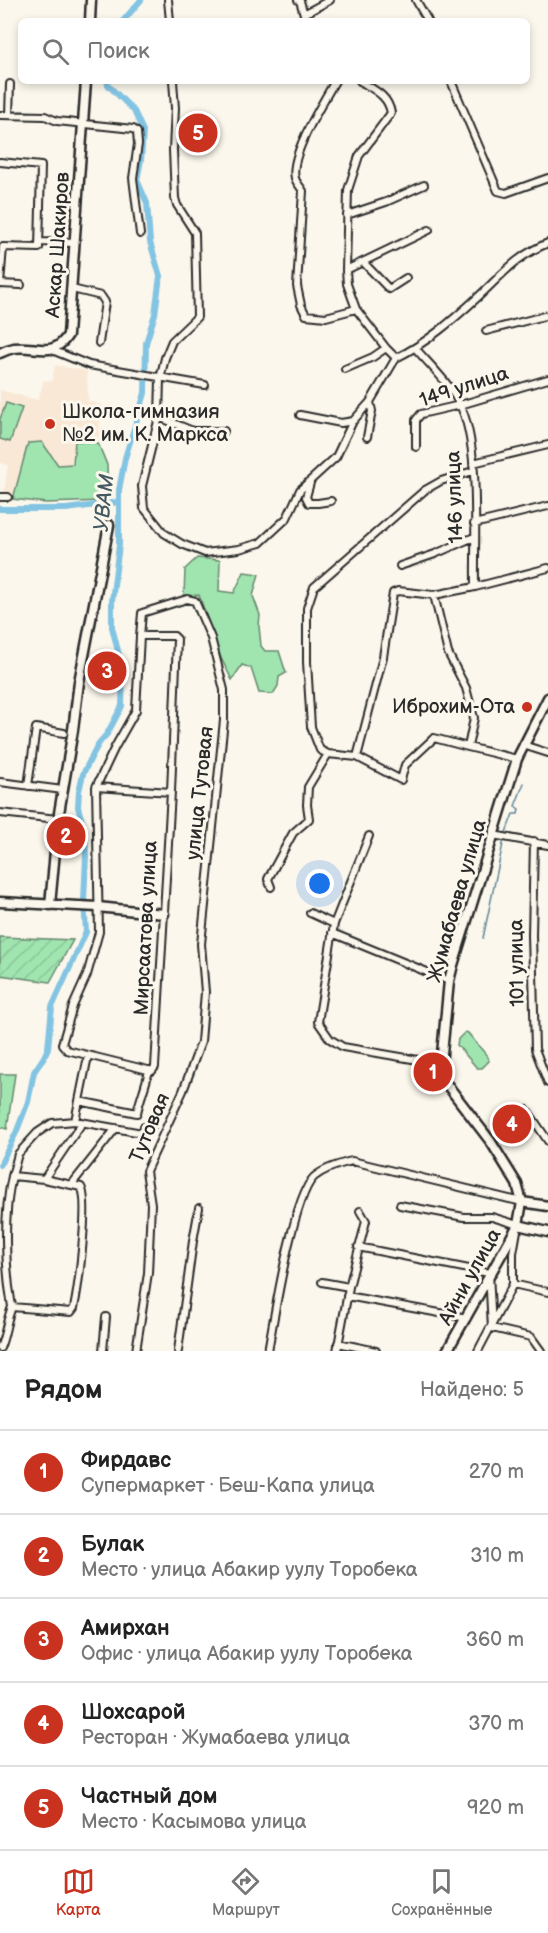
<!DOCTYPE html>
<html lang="ru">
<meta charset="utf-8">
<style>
body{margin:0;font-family:"Balsamiq Sans",sans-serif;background:#f2f2f2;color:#222}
.you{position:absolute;left:320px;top:884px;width:21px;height:21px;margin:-15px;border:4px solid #fff;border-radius:50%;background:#1a73e8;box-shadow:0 0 0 9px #1a73e833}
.badge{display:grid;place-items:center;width:39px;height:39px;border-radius:50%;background:#c8321e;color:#fff;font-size:20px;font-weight:700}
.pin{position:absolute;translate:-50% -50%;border:3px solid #fff;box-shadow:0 2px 6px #0006}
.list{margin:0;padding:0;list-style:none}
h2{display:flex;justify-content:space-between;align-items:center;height:78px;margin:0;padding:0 24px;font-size:26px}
h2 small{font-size:20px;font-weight:400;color:#767676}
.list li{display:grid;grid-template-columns:39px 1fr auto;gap:18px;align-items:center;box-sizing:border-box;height:84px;padding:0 24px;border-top:2px solid #e0e0e0}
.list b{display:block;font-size:22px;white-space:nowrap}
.list p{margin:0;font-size:20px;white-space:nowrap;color:#767676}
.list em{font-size:20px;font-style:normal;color:#767676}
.icon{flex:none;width:33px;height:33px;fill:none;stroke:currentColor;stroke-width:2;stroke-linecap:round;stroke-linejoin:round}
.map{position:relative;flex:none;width:548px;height:1351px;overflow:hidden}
.search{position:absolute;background:#fff;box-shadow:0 3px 9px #0003;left:18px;right:18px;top:18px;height:66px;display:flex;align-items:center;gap:15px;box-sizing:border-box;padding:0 21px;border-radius:9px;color:#767676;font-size:22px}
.sheet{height:498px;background:#fff}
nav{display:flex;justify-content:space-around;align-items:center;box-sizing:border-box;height:84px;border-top:2px solid #e0e0e0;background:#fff;font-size:16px;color:#767676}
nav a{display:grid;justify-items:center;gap:3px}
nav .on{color:#c8321e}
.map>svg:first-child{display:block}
.built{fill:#f9e8d6}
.park{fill:#a0e4b0;stroke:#66886e;stroke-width:1.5}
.garden{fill:url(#garden-furrows);stroke:#66886e;stroke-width:1.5}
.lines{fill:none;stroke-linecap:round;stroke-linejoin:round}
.stream{stroke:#608799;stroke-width:1.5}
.canal{stroke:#83c4e3;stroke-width:6}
.street-casing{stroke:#2b2b2b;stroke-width:10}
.secondary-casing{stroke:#2b2b2b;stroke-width:13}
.street{stroke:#fbf7ec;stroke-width:6}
.secondary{stroke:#fbf7ec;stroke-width:8}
.poi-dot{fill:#c8321e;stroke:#fbf7ec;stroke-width:2}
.labels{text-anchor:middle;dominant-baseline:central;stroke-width:6;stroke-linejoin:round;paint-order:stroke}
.street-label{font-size:20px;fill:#2b2b2b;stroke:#fbf7ec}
.poi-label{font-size:20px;fill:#2b2b2b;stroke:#fbf7ec;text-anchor:start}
.water-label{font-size:21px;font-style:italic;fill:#455962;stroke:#fbf7ec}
</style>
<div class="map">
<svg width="548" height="1351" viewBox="0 0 548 1351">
<defs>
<pattern id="garden-furrows" width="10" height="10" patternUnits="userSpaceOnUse" patternTransform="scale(1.5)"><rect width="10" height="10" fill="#a0e4b0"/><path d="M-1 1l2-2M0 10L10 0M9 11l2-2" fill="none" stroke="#8ac498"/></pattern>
</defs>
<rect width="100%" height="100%" fill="#fbf7ec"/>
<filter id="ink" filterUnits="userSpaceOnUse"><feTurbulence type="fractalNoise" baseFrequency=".0167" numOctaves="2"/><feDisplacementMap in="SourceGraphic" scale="12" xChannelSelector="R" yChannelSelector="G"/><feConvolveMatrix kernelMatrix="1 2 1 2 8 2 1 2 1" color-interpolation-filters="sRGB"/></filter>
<g filter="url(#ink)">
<!-- built -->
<path class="built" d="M55 365 87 371 88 401 102 405 98 443 107 465 108 496 102 501 46 503 13 499 4 493 8 465 0 463V390L38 400 44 380 52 382Z"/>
<!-- park -->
<path class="park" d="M6 403 22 408 10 442 0 439V419Z
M75 441 98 443 107 465 108 496 102 501 46 503 13 499 28 443 42 442 58 465 73 464Z
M197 558 220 560 219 591 234 593 244 572 259 574 253 596 260 615 259 626 261 646 265 651H279L286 673 279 677 278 686 273 694 259 693 251 668 242 665 232 680 221 658 199 595 184 596 185 569Z
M465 1032 468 1033 488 1057 489 1061 482 1068H477L457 1045 458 1039Z
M0 1074H15L7 1129 0 1127Z"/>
<!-- garden -->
<path class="garden" d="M0 937 73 940 50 982 0 975Z"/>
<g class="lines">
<!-- stream -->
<path class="stream" d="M505 835 513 814H518L519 809 515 806 524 783
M483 938 504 839"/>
<!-- canal -->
<path class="canal" d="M123 21 141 0
M0 509H66L119 502
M0 1165 16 1133 28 1102 34 1072 44 1057 48 1048 52 1007 86 932 84 901 86 856 85 832 78 807 79 791 83 774 93 754 99 743 107 734 122 706 123 671 112 627V601L119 545V490L125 458 145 393 146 343 155 314 160 276 150 242 147 203 137 180 141 160 143 131 134 111 108 85 107 81"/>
<!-- street casing -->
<g class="street-casing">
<path id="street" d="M168 0 170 21
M298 0 300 1 306 21
M416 0 428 21
M304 14 330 0
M173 81 175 108 173 150 175 198 177 205 195 233 197 317 172 341 165 358 160 379 159 417 142 486 144 508 164 533 182 544 205 553 239 549 260 543 287 518 300 490 336 457 353 421 370 402 396 358
M335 81C323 102 289 156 295 178 296 183 301 187 303 191L297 286 301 305 306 315 326 317 356 309
M360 81C374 90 388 95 391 113L359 156 348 190 346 270 347 284 356 309 386 348 396 358
M451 81 498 191 506 193 548 178
M0 115 45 116 57 121 133 129 137 132 138 144 133 178 140 234
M9 115 10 84
M0 162 41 166 39 248 3 247 0 284
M347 215 386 202 424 185
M40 242 75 243
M364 263 389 289 406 278
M346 270 429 230
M0 284 21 285
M72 289 101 296 105 302 99 343
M486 331 548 315
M416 349C431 366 448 382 459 403 481 443 474 539 475 587L548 568
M52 350 89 365 205 385
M396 358C427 343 453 320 478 297 503 274 516 256 548 243
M345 369 373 357 386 348
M300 415 341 423 353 421
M159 417 193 431H224
M367 437 372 411 370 402
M416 447V420L421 414 460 405 548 379
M473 463 548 445
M310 483 306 497 309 503H318L331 501
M0 497H8
M474 524 548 506
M400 566 435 554 474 537
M434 595 448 653 466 688 474 718 468 747 517 759
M523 745 548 753
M468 747 434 738 405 765 401 780 357 757 328 754 320 750 311 727 307 662V608L314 587 425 490 441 481 473 471
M357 757 383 657 393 593 398 591 434 595 475 587
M0 782 63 790
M28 786 36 728 64 733
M96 787 171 792
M0 813 58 819
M493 835 548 845
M369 836 334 924 318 1022 330 1039 343 1047 441 1064
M534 841 532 935 535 1049 548 1083
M271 887 268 879 293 833 309 819 307 805 308 787 328 754
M310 913 334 924
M332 933 449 981
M79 1101 137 1113C140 1098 146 1086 149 1070
M527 1110 548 1141
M75 1121 88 1056
M12 1176 18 1154 37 1133 52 1123 75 1121 142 1133 144 1127 152 1126
M44 1179 82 1123
M72 1184 116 1128
M400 1205 464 1217H492L518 1225 513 1253V1284L478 1351
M358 1247 489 1273 492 1328 531 1337 541 1351
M322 1282 349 1287
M513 1284 548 1292
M347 1296 467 1318
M338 1343 376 1351
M0 1348C6 1334 6 1321 12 1307L71 1312 74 1308C78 1289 90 1200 81 1187L44 1179 12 1176C3 1216 5 1267 12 1307
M103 1351 106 1317
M136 1351 148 1273 151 1204 146 1171 183 1091 201 1042 205 992 201 944 224 720V690L211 638 195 601 187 599 142 613 140 636H174L177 639 171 792 155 1067 152 1071 67 1050 62 1044 73 1006 87 975 99 932 96 787 115 747 136 710 140 636
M178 1351 193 1241 199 1208
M268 1351C274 1318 293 1197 314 1177 325 1168 339 1164 352 1161L522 1202
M337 1351 349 1287 366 1221 360 1211"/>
</g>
<!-- secondary casing -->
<g class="secondary-casing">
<path id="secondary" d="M90 21 91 0
M0 353C4 351 9 349 14 348 37 345 53 359 68 335L86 81
M0 902 98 907 164 914
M50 905 58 819 73 730 79 682 109 525
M522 1202 548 1206
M518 1225 548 1232
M447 1351 518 1225 522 1202 517 1184 491 1142 445 1082 441 1064 449 981 453 965 517 759 548 698"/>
</g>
<!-- street -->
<use href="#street" class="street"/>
<!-- secondary -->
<use href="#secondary" class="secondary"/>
</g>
</g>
<!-- markers -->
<g class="poi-dot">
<circle cx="50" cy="424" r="6"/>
<circle cx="527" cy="707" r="6"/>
</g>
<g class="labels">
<!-- street labels -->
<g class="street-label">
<text transform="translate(58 245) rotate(-86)">Аскар Шакиров</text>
<text transform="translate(464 387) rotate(-18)">149 улица</text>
<text transform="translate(455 497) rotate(-92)">146 улица</text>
<text transform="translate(200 793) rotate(-84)">улица Тутовая</text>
<text transform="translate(457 901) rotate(-74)">Жумабаева улица</text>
<text transform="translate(146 928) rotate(-87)">Мирсаатова улица</text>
<text transform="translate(517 963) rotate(-91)">101 улица</text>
<text transform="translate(150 1128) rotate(-67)">Тутовая</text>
<text transform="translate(470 1277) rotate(-61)">Айни улица</text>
</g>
<!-- poi labels -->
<g class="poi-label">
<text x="62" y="412">Школа-гимназия<tspan x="62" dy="23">№2 им. К. Маркса</tspan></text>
<text x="515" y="707" text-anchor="end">Иброхим-Ота</text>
</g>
<!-- water labels -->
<g class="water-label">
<text transform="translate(104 503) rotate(-84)">УВАМ</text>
</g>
</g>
</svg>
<div class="you"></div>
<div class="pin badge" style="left:433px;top:1072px">1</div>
<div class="pin badge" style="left:66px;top:836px">2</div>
<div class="pin badge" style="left:107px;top:671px">3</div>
<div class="pin badge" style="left:512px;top:1124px">4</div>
<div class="pin badge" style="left:198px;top:133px">5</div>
<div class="search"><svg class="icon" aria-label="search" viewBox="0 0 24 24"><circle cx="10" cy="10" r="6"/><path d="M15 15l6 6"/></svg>Поиск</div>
</div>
<section class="sheet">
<h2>Рядом<small>Найдено: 5</small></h2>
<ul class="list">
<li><span class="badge">1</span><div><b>Фирдавс</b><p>Супермаркет · Беш-Капа улица</p></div><em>270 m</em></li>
<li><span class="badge">2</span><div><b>Булак</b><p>Место · улица Абакир уулу Торобека</p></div><em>310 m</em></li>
<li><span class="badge">3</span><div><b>Амирхан</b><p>Офис · улица Абакир уулу Торобека</p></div><em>360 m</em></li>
<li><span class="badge">4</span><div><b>Шохсарой</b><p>Ресторан · Жумабаева улица</p></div><em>370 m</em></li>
<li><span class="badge">5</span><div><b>Частный дом</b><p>Место · Касымова улица</p></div><em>920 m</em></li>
</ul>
</section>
<nav>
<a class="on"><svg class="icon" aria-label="map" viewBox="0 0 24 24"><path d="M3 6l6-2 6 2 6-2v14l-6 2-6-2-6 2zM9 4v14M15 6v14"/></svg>Карта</a>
<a><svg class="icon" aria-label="directions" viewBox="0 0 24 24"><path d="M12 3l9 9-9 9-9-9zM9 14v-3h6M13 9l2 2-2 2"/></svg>Маршрут</a>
<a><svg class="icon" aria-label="saved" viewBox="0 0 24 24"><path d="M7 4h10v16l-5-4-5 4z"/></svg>Сохранённые</a>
</nav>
